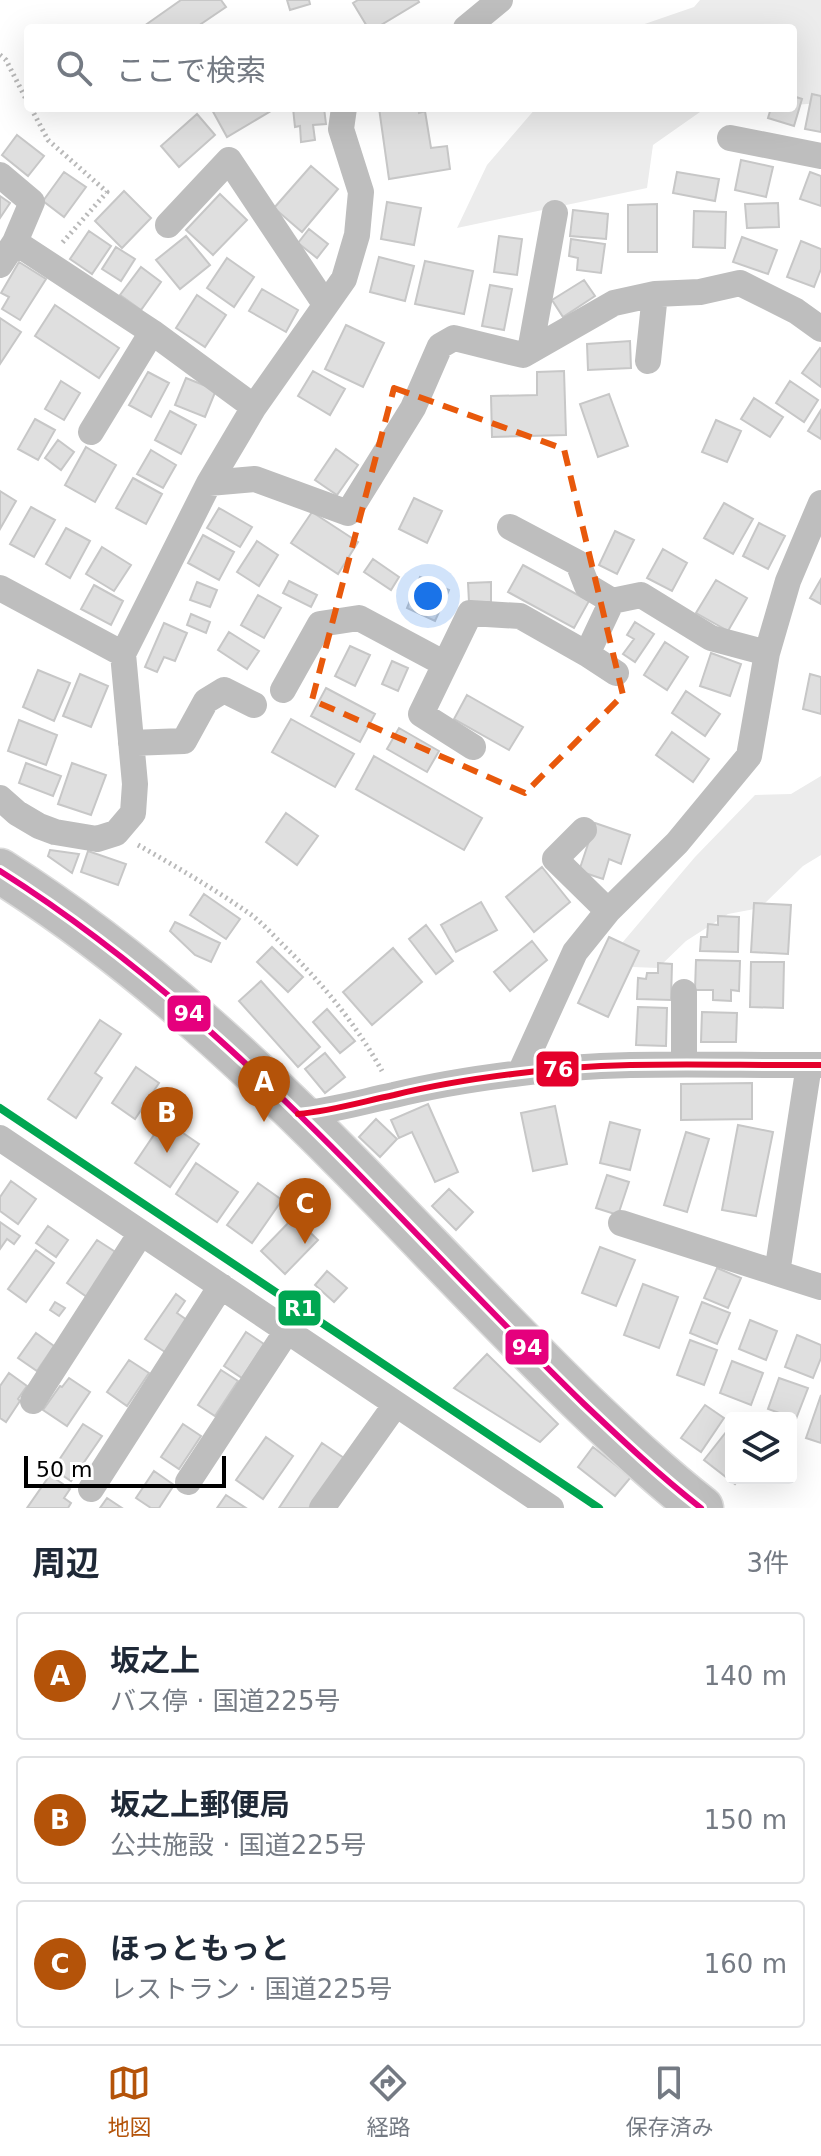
<!DOCTYPE html>
<html lang="ja">
<meta charset="utf-8">
<style>
body{margin:0;font-family:"DejaVu Sans","Noto Sans JP",sans-serif;background:#f6f6f7;color:#1f2937}
.controls{position:absolute;right:24px;bottom:24px;display:grid;overflow:hidden;border-radius:8px;box-shadow:0 8px 32px #0002}
.controls button{width:72px;height:72px;display:grid;place-items:center;padding:0;border:0;border-bottom:2px solid #e0e1e3;background:#fff;color:#1f2937;font:40px sans-serif}
.scale{position:absolute;left:24px;bottom:20px;width:202px;box-sizing:border-box;padding-left:8px;border:4px solid #000;border-top:0;font-size:22px;line-height:28px;white-space:nowrap;color:#000;-webkit-text-stroke:6px #fff;paint-order:stroke}
.you{position:absolute;left:428px;top:596px;width:28px;height:28px;margin:-20px;border:6px solid #fff;border-radius:50%;background:#1a73e8;box-shadow:0 0 0 12px #1a73e833}
.badge{display:grid;place-items:center;width:52px;height:52px;border-radius:50%;background:#b45309;color:#fff;font-size:26px;font-weight:700}
.pin{position:absolute;translate:-50% -66px;filter:drop-shadow(0 2px 4px #0008)}
.pin::after{content:'';position:absolute;top:42px;width:28px;height:24px;background:inherit;clip-path:polygon(0 0,100% 0,50% 100%)}
.list{margin:0;padding:0;list-style:none}
h2{display:flex;justify-content:space-between;align-items:center;height:104px;margin:0;padding:0 32px;font-size:34px}
h2 small{font-size:26px;font-weight:400;color:#747a83}
.list li{display:grid;grid-template-columns:52px 1fr auto;gap:24px;align-items:center;box-sizing:border-box;height:128px;margin:0 16px 16px;padding:0 16px;border:2px solid #e0e1e3;border-radius:8px}
.list b{display:block;font-size:30px;white-space:nowrap}
.list p{margin:0;font-size:26px;white-space:nowrap;color:#747a83}
.list em{font-size:26px;font-style:normal;color:#747a83}
.icon{flex:none;width:44px;height:44px;fill:none;stroke:currentColor;stroke-width:2;stroke-linecap:round;stroke-linejoin:round}
.map{position:relative;flex:none;width:821px;height:1508px;overflow:hidden}
.search{position:absolute;background:#fff;box-shadow:0 8px 32px #0002;left:24px;right:24px;top:24px;height:88px;display:flex;align-items:center;gap:20px;box-sizing:border-box;padding:0 28px;border-radius:8px;color:#747a83;font-size:30px}
.sheet{height:536px;background:#fff}
nav{display:flex;justify-content:space-around;align-items:center;box-sizing:border-box;height:112px;border-top:2px solid #e0e1e3;background:#fff;font-size:22px;color:#747a83}
nav a{display:grid;justify-items:center;gap:4px}
nav .on{color:#b45309}
.map>svg:first-child{display:block}
.green{fill:#ececec}
.building{fill:#dfdfdf;stroke:#c7c7c7;stroke-width:2}
.lines{fill:none;stroke-linecap:round;stroke-linejoin:round}
.highway-casing{stroke:#dbdbdb;stroke-width:47}
.path{stroke:#b9b9b9;stroke-width:5;stroke-dasharray:2 4;stroke-linecap:butt}
.street{stroke:#bebebe;stroke-width:26}
.highway{stroke:#bebebe;stroke-width:44}
.bus-1-casing{stroke:#fff;stroke-width:12}
.bus-2-casing{stroke:#fff;stroke-width:12}
.bus-1{stroke:#e5007d;stroke-width:6}
.bus-2{stroke:#e4002b;stroke-width:6}
.rail-1-casing{stroke:#fff;stroke-width:14}
.rail-1{stroke:#00a651;stroke-width:8}
.marked{fill:none;stroke:#e8590c;stroke-width:6;stroke-dasharray:16 10;stroke-linejoin:round}
.line-badge{stroke:#fff;stroke-width:3}
.badge-label{font-size:22px;text-anchor:middle;font-weight:bold;fill:#fff}
</style>
<div class="map">
<svg width="821" height="1508" viewBox="0 0 821 1508">
<rect width="100%" height="100%" fill="#fff"/>
<!-- green -->
<path class="green" d="M700 0H821V103L793 105V28H633L694 7Z
M536 108H753L700 112 653 145 647 188 457 228 487 165Z
M821 776V855L803 866 760 908 728 914 686 941 658 968 633 967 622 943 695 857 755 795 791 794Z"/>
<!-- building -->
<path class="building" d="M181 0H221L226 7 195 28H145L144 26Z
M287 0H309L310 4 290 10Z
M358 0H418L419 2 376 28H368L353 3Z
M812 94 821 96V132L805 129Z
M793 96 802 99 794 126 768 118 771 108H793Z
M211 108H276L227 137Z
M293 108H324L326 124 313 125 315 140 301 142 300 126 295 127Z
M379 108H418L419 113 425 111 431 148 447 146 450 169 389 179Z
M197 114 215 135 179 167 161 146Z
M17 135 44 156 28 176 2 155Z
M741 160 773 167 766 197 735 190Z
M311 166 338 189 302 232 274 208Z
M64 172 86 187 64 217 43 201Z
M677 172 719 179 715 201 673 193Z
M810 172 821 176V206L800 199Z
M124 191 151 218 122 248 95 221Z
M220 194 247 220 213 255 186 230Z
M0 196 10 203 0 218Z
M387 202 421 208 414 245 381 239Z
M778 203 779 227 747 228 745 204Z
M657 204V252H628V205Z
M573 210 608 214 606 239 570 236Z
M694 211 726 212 725 248 693 247Z
M309 229 328 244 317 258 298 243Z
M89 231 111 246 92 274 70 259Z
M186 236 210 265 180 289 156 260Z
M499 236 522 239 517 275 494 272Z
M742 237 777 250 768 274 733 262Z
M571 239 605 244 601 273 577 270 578 258 569 256Z
M801 241 821 249V269L814 287 787 277Z
M116 247 135 259 121 281 102 269Z
M379 257 414 266 405 301 370 292Z
M227 258 254 277 234 307 207 288Z
M425 261 473 271 464 314 415 304Z
M19 262 46 279 20 320 2 309 9 297 1 293Z
M141 267 161 282 141 310 120 295Z
M584 280 595 296 563 317 552 300Z
M490 285 512 289 504 330 482 326Z
M262 289 298 310 286 332 249 311Z
M197 295 226 315 205 347 176 328Z
M55 305 119 348 99 378 35 336Z
M0 318 21 332 0 364Z
M346 325 384 343 363 387 325 369Z
M630 341 631 368 588 370 587 344Z
M820 348 821 349V387L802 373Z
M313 371 345 389 330 415 298 396Z
M564 371 566 435 492 437 491 396 537 395V372Z
M148 372 169 383 151 417 129 405Z
M186 378 216 390 205 417 175 405Z
M61 381 80 393 64 420 45 409Z
M790 381 818 400 804 422 776 403Z
M609 394 628 446 598 457 580 404Z
M754 398 783 417 770 437 741 419Z
M821 410V439L808 431Z
M170 411 196 425 181 454 155 440Z
M35 419 55 430 38 460 18 449Z
M716 420 741 431 727 462 702 452Z
M58 440 74 452 61 470 45 458Z
M86 447 116 465 95 502 65 485Z
M336 449 358 465 337 495 315 480Z
M151 450 176 465 163 488 137 474Z
M133 478 162 494 146 524 116 508Z
M0 491 16 501 0 529Z
M414 498 442 511 427 543 399 529Z
M724 503 753 519 733 554 704 538Z
M31 507 55 520 34 557 10 544Z
M219 508 252 527 240 547 207 528Z
M312 512 358 542 338 574 291 543Z
M759 523 785 536 768 569 743 556Z
M66 528 90 541 70 578 46 564Z
M615 531 634 540 617 574 599 565Z
M203 535 234 552 219 580 188 563Z
M257 541 278 555 259 586 237 572Z
M102 547 131 565 114 591 86 574Z
M663 549 687 563 672 591 647 578Z
M373 559 399 577 391 590 364 572Z
M523 565 589 601 574 628 508 592Z
M420 577 449 590 435 621 407 608Z
M821 579V604L810 598Z
M716 580 747 598 728 631 696 613Z
M289 581 317 595 311 607 283 593Z
M197 582 217 590 210 607 190 600Z
M491 582V602H469L468 583Z
M94 585 123 601 111 625 81 609Z
M258 595 281 608 264 638 241 625Z
M191 614 210 622 206 633 187 625Z
M635 622 654 634 635 662 623 654 634 639 627 635Z
M164 623 187 633 175 661 164 657 157 672 145 667Z
M229 632 259 651 247 669 218 650Z
M665 642 688 657 667 690 644 675Z
M350 646 370 655 355 686 335 676Z
M711 653 741 664 730 696 700 686Z
M392 661 408 668 398 691 382 684Z
M38 670 70 683 54 721 23 707Z
M80 674 108 686 91 727 63 716Z
M810 674 821 677V714L803 709Z
M326 688 375 714 360 742 311 716Z
M686 691 720 714 705 736 672 713Z
M467 695 523 727 509 750 454 719Z
M291 719 354 754 335 787 272 752Z
M19 720 57 735 46 765 8 751Z
M399 728 439 751 427 772 387 749Z
M672 732 709 759 693 782 656 755Z
M374 756 482 818 464 850 356 789Z
M26 763 61 776 53 796 19 783Z
M72 763 106 775 91 815 58 804Z
M286 813 318 836 297 865 266 842Z
M595 823 630 835 621 864 609 859 603 879 579 871Z
M50 850 79 854 72 873 48 856Z
M88 851 126 864 118 885 81 872Z
M542 867 570 902 534 932 506 897Z
M204 894 240 919 226 939 190 915Z
M481 902 497 930 456 952 441 925Z
M754 903 791 905 788 954 751 952Z
M718 916 739 917 738 952 700 951 701 937H707L708 924 718 925Z
M175 922 220 943 211 962 195 955 170 931Z
M426 925 453 961 436 974 409 939Z
M609 937 639 951 608 1017 578 1003Z
M532 941 547 960 510 991 494 972Z
M272 947 303 977 288 992 257 962Z
M393 948 422 982 372 1025 343 992Z
M696 960 740 961 739 991 731 990V1001L713 1000V990H695Z
M751 962H784L783 1008 750 1007Z
M658 963 672 964 671 1000 637 999 638 978 646 979 647 973H658Z
M261 981 320 1047 298 1067 239 1001Z
M638 1007 667 1008 666 1046 636 1045Z
M327 1009 355 1041 340 1053 313 1022Z
M702 1012 737 1013 736 1042H701Z
M100 1020 121 1034 95 1073 102 1078 76 1118 48 1099Z
M325 1053 345 1077 325 1093 305 1069Z
M136 1067 159 1083 135 1119 112 1103Z
M752 1083V1119L681 1120V1084Z
M428 1104 458 1172 435 1182 412 1132 399 1138 391 1120Z
M555 1106 567 1164 533 1171 521 1113Z
M376 1119 397 1139 380 1157 359 1137Z
M164 1120 199 1144 170 1187 135 1163Z
M610 1122 640 1130 630 1170 600 1163Z
M738 1125 773 1132 756 1216 722 1210Z
M686 1132 709 1139 687 1212 664 1205Z
M196 1163 238 1192 217 1222 176 1194Z
M607 1175 629 1182 618 1215 596 1208Z
M11 1181 36 1199 18 1224 0 1211V1197Z
M258 1183 282 1200 252 1243 227 1225Z
M449 1189 473 1212 456 1230 432 1206Z
M294 1217 318 1240 285 1274 261 1251Z
M0 1222 20 1236 14 1244 7 1239 0 1249Z
M48 1226 68 1240 56 1257 36 1243Z
M97 1240 117 1253 87 1297 67 1283Z
M600 1247 635 1260 616 1306 582 1293Z
M36 1250 54 1263 26 1302 8 1289Z
M717 1268 741 1278 728 1308 704 1298Z
M327 1271 347 1288 334 1302 315 1285Z
M643 1284 678 1297 659 1348 624 1335Z
M176 1294 185 1301 177 1313 187 1320 165 1352 145 1339Z
M55 1302 65 1308 59 1316 50 1310Z
M702 1302 730 1313 717 1344 690 1333Z
M750 1320 777 1331 766 1360 739 1349Z
M246 1332 264 1344 242 1378 224 1366Z
M36 1333 54 1346 37 1371 18 1358Z
M797 1335 821 1345V1358L813 1378 785 1367Z
M690 1340 717 1350 704 1385 677 1375Z
M487 1354 558 1424 540 1442 454 1388Z
M129 1360 149 1373 127 1406 107 1392Z
M732 1361 763 1373 751 1405 720 1393Z
M221 1370 238 1381 215 1416 198 1405Z
M9 1373 27 1386 18 1399 20 1401 6 1422 0 1418V1386Z
M69 1378 90 1392 67 1426 43 1410 60 1386 62 1387Z
M779 1378 808 1388 796 1419 768 1409Z
M821 1395V1443L806 1438Z
M705 1405 724 1418 701 1452 681 1438Z
M83 1424 102 1436 71 1481 53 1469Z
M183 1424 201 1436 179 1469 161 1457Z
M730 1427 731 1478H740L735 1484 704 1460Z
M266 1437 293 1456 263 1499 236 1480Z
M322 1443 344 1458 309 1508H279Z
M593 1447 631 1477 615 1496 578 1467Z
M154 1471 174 1485 159 1508H151L136 1498Z
M50 1475 70 1489 64 1498 71 1503 68 1508H27Z
M226 1495 246 1508H217Z
M107 1498 122 1508H100Z"/>
<g class="lines">
<!-- highway casing -->
<g class="highway-casing">
<path id="highway" d="M0 871C141 960 265 1077 381 1197 448 1266 514 1336 584 1404 622 1440 660 1476 701 1508"/>
</g>
<!-- path -->
<path class="path" d="M0 55 6 60 28 103
M31 108 48 140 107 192 62 243
M138 845C177 867 216 890 253 916 264 925 274 936 284 946 322 983 356 1024 382 1071"/>
<!-- street -->
<path class="street" d="M466 28 500 0
M730 138 821 156
M0 175 32 202 15 242
M168 225 229 160 325 304
M0 265 15 242 152 332 254 407
M530 351 555 213
M648 361 655 294
M91 432 152 332
M209 483 255 479 348 513 413 408 440 346 454 338 523 355 614 303 655 294 700 292 740 283 796 311 821 329
M510 527 578 563 587 586 612 601
M0 588 123 654
M587 654 616 673
M283 690 320 624 359 618 445 664
M131 743 184 741 206 701 224 690 254 705
M473 747 421 714 470 613 520 616 587 654 612 601 641 595 711 638 767 653
M0 798 17 813 39 826 55 832 97 839 116 833 133 813 135 784 123 654 209 483 254 407 344 279 357 235 361 192 341 129 344 108
M584 830 555 859 608 911
M684 1063V992
M809 1065 777 1273 821 1287
M520 1073 575 952 608 911 677 843 749 756 767 653 788 581 821 503
M298 1114C331 1111 361 1102 394 1095 435 1085 479 1078 521 1073 621 1060 721 1066 821 1065
M0 1138 551 1508
M621 1223 777 1273
M33 1401 141 1233
M188 1482 287 1331
M91 1489 221 1286
M322 1508 396 1404"/>
<!-- highway -->
<use href="#highway" class="highway"/>
<!-- bus-1 casing -->
<g class="bus-1-casing">
<path id="bus-1" d="M0 871C141 960 265 1077 381 1197 448 1266 514 1336 584 1404 622 1440 660 1476 701 1508"/>
</g>
<!-- bus-2 casing -->
<g class="bus-2-casing">
<path id="bus-2" d="M298 1114C331 1111 361 1102 394 1095 435 1085 479 1078 521 1073 621 1060 721 1066 821 1065"/>
</g>
<!-- bus-1 -->
<use href="#bus-1" class="bus-1"/>
<!-- bus-2 -->
<use href="#bus-2" class="bus-2"/>
<!-- rail-1 casing -->
<g class="rail-1-casing">
<path id="rail-1" d="M0 1108 599 1508"/>
</g>
<!-- rail-1 -->
<use href="#rail-1" class="rail-1"/>
</g>
<!-- marked area -->
<path class="marked" d="M394 388 564 449 623 695 525 793 312 700Z"/>
<g class="line-badge">
<rect x="166" y="994" width="46" height="39" rx="8" fill="#e5007d"/>
<rect x="535" y="1050" width="45" height="38" rx="8" fill="#e4002b"/>
<rect x="277" y="1289" width="45" height="38" rx="8" fill="#00a651"/>
<rect x="504" y="1328" width="46" height="38" rx="8" fill="#e5007d"/>
</g>
<g class="badge-label">
<text x="189" y="1021">94</text>
<text x="558" y="1077">76</text>
<text x="300" y="1316">R1</text>
<text x="527" y="1355">94</text>
</g>
</svg>
<div class="controls">
<button><svg class="icon" aria-label="layers" viewBox="0 0 24 24"><path d="M12 4l9 5-9 5-9-5zM3 14l9 5 9-5"/></svg></button>
</div>
<div class="scale">50 m</div>
<div class="you"></div>
<div class="pin badge" style="left:264px;top:1122px">A</div>
<div class="pin badge" style="left:167px;top:1153px">B</div>
<div class="pin badge" style="left:305px;top:1244px">C</div>
<div class="search"><svg class="icon" aria-label="search" viewBox="0 0 24 24"><circle cx="10" cy="10" r="6"/><path d="M15 15l6 6"/></svg>ここで検索</div>
</div>
<section class="sheet">
<h2>周辺<small>3件</small></h2>
<ul class="list">
<li><span class="badge">A</span><div><b>坂之上</b><p>バス停 · 国道225号</p></div><em>140 m</em></li>
<li><span class="badge">B</span><div><b>坂之上郵便局</b><p>公共施設 · 国道225号</p></div><em>150 m</em></li>
<li><span class="badge">C</span><div><b>ほっともっと</b><p>レストラン · 国道225号</p></div><em>160 m</em></li>
</ul>
</section>
<nav>
<a class="on"><svg class="icon" aria-label="map" viewBox="0 0 24 24"><path d="M3 6l6-2 6 2 6-2v14l-6 2-6-2-6 2zM9 4v14M15 6v14"/></svg>地図</a>
<a><svg class="icon" aria-label="directions" viewBox="0 0 24 24"><path d="M12 3l9 9-9 9-9-9zM9 14v-3h6M13 9l2 2-2 2"/></svg>経路</a>
<a><svg class="icon" aria-label="saved" viewBox="0 0 24 24"><path d="M7 4h10v16l-5-4-5 4z"/></svg>保存済み</a>
</nav>
